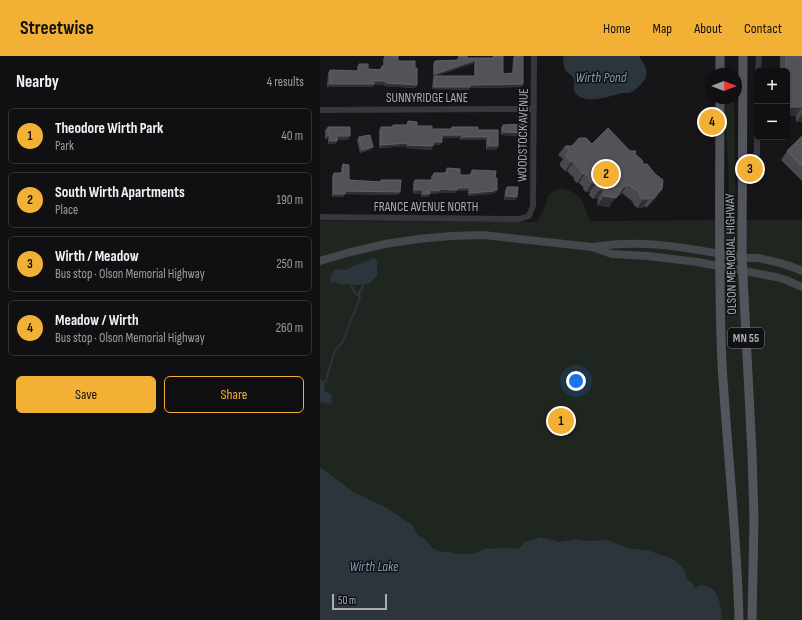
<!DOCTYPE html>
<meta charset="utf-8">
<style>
body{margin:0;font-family:"Sofia Sans Condensed",sans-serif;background:#19191b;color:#f1f3f6}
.controls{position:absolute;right:12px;top:12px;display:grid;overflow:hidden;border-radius:6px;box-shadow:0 1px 3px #0004}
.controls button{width:36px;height:36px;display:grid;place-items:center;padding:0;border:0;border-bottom:1px solid #303032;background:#101012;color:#f1f3f6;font:20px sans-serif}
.compass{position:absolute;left:386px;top:12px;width:36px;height:36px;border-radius:50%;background:#101012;box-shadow:0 1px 3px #0004;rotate:90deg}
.scale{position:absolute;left:12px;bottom:10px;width:55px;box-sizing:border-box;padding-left:4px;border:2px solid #a8adb8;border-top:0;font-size:11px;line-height:14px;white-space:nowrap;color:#a8adb8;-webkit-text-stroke:3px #111113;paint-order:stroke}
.you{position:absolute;left:256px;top:325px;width:14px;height:14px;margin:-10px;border:3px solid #fff;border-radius:50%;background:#1a73e8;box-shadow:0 0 0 6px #1a73e833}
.badge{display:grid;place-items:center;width:26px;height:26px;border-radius:50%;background:#f2b134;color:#111;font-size:13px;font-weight:700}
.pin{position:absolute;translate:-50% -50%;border:2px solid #fff;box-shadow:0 1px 4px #0006}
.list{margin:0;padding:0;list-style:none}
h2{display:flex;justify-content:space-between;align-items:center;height:52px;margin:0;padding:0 16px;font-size:17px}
h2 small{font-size:13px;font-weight:400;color:#9c9d9f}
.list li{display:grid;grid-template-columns:26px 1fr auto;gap:12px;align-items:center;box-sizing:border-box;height:56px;margin:0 8px 8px;padding:0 8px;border:1px solid #303032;border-radius:6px}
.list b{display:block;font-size:15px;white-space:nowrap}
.list p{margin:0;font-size:13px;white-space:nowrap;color:#9c9d9f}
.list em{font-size:13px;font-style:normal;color:#9c9d9f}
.actions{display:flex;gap:8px;padding:12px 16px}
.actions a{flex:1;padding:9px 0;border:1px solid #f2b134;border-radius:6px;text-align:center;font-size:14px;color:#f2b134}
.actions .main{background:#f2b134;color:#111}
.map{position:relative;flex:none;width:482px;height:564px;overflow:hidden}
header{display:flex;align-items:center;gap:24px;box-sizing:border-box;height:56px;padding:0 20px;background:#f2b134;color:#111}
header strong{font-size:19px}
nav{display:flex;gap:22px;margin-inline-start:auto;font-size:14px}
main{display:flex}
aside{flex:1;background:#101012}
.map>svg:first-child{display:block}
.green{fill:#1e261f}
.water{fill:#2c353c}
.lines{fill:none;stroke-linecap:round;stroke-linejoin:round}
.stream{stroke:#2c353c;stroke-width:2}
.street{stroke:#37383d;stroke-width:6}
.secondary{stroke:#45474d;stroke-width:8}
.primary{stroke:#53555c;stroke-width:9}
.wall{fill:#47494d;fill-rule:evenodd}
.shaded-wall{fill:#2f3033}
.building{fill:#525359;stroke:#5f6168}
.labels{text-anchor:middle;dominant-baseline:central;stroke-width:3;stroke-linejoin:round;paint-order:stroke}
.shield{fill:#111113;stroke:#7b7e86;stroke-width:1}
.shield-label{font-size:12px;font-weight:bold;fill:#a8adb8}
.street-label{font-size:13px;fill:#a8adb8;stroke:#111113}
.water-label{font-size:14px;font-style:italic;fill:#7f9bb3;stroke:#111113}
</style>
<header>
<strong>Streetwise</strong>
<nav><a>Home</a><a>Map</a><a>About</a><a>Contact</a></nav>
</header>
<main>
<aside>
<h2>Nearby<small>4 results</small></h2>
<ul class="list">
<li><span class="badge">1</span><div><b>Theodore Wirth Park</b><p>Park</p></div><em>40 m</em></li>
<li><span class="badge">2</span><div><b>South Wirth Apartments</b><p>Place</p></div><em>190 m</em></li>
<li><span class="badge">3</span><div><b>Wirth / Meadow</b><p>Bus stop · Olson Memorial Highway</p></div><em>250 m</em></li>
<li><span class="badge">4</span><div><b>Meadow / Wirth</b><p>Bus stop · Olson Memorial Highway</p></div><em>260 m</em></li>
</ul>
<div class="actions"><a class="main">Save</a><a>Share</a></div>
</aside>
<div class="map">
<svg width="482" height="564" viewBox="0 0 482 564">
<rect width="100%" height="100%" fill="#161618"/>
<!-- green -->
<path class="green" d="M405 42H414L416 164H482V564H0V165L216 166 223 156 229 138 240 132C264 138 262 144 270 165L408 164C411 123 405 83 405 42Z"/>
<!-- water -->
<path class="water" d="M243 0H319C323 6 328 13 326 20 325 26 315 35 309 37 307 37 305 37 302 37 291 40 268 48 257 39 252 35 255 29 254 24 253 19 248 18 246 15 243 11 244 5 243 0Z
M54 202 57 205V220L48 228 37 229 28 228 22 229 14 225 11 228C10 221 10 218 16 213L26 214 29 212Z
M0 322 4 326 5 336H8L12 339 11 342 12 344 11 348 0 346Z
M0 411 33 436 67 452 92 469 98 479 106 484 113 493 123 496H130L136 498H153L164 493 187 492 197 493 201 491 205 486 220 481 239 486 256 483 269 485 287 484 311 493 327 494 353 503 363 512 368 524 373 528 375 533C378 529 382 528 386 530 400 533 401 552 402 564H0Z"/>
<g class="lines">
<!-- stream -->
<path class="stream" d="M40 242 39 236 42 233 43 229
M4 326H6L8 316 15 295 22 287 40 242 34 236 31 228"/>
<!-- street -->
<path class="street" d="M438 15 439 0
M0 54 214 53
M437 98V81
M0 161 199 163 209 160 213 150 214 0"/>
<!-- secondary -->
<path class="secondary" d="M273 191C324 182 370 193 419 201 425 202 432 202 438 202 453 205 468 208 482 215
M0 205 27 197 65 188 98 183 131 180 163 179 272 191 292 198 328 200 377 206 456 221 466 224 482 231"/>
<!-- primary -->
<path class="primary" d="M423 0 422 201 432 397 434 463 432 564
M400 18V0
M400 42C400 131 398 219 402 308 407 393 417 478 419 564"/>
</g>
<!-- wall -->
<path class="wall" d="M65 0H78V5L95 32 64 30V29H54L52 31H7L8 17 10 14 37 15V11L39 8 48 13 59 14 62 10H63V3Z
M138 0H147V2H172L173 0H183V18L192 17 193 2 194 0H203L202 31 150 32 148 34 112 33 113 22 114 20 113 21V8L115 5 137 4ZM154 7V20H116Z
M461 0H482V66H476V60H467V15H460V1Z
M88 65 97 70 112 73H130L132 71 158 74H178V90L176 94H166V84H140V82H122V86L120 89H113L111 94 86 92V90L59 92V74L61 71H72L73 69H86Z
M183 69 203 80 181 79V72Z
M8 71 28 84H17L15 88H8V83H5V74Z
M482 80V125L461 104 467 95Z
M39 81 50 94 40 97 37 84Z
M272 88 310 95 315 98 323 108 336 142 326 152 325 150 322 152H317L313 148V146L302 137 299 140 297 139 289 151 277 149 278 142 273 143 269 139 270 136H266L263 133V131L259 127H257L254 124V122L247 115H245L240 110V107L243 103 238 99 245 90H252Z
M23 108 29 124 60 126 61 124 80 136 78 139 25 138 23 141H12V120L14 117H21V112Z
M127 112 140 119H149L152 114 175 122 177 134 175 137H172L171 138 148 140V135H136L135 137H118L117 138H110L108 141H101V138H93V127L95 124H111V120L114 117H125V116Z
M187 131 197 141 195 144H184L185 134Z"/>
<!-- shaded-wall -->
<path class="shaded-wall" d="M156 4 154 7 113 21 115 18Z
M54 25H66L64 29H54L52 31H7L10 28Z
M66 27 97 29 95 32 64 30Z
M203 28 202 31 150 32 148 34 112 33 114 31 150 29Z
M467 51H482L476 60H467Z
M482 58V66H476Z
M183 76 205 77 203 80 181 79Z
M122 79H142L140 82H120Z
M8 80H10L8 83H5Z
M17 80H30L28 84H15Z
M142 81H168L166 84H140Z
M10 85H17L15 88H8Z
M113 86H122L120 89H111Z
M88 87 86 90 59 92 61 89Z
M88 89 113 90 111 94 86 92Z
M168 90H178L176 94H166Z
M53 91 50 94 40 97 42 94Z
M251 106H254L247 115H245Z
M263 118H265L259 127H257Z
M272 127H276L270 136H266Z
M308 128 302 137 299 140 297 139 289 151 277 149 284 140Z
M137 132H150L148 135H136L135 137H118L117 138H110L108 141H101L103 138 110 134Z
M284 133 278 142 273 143 279 134Z
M342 133 336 142 326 152 333 143Z
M95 134H103L101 138H93Z
M174 134H177L175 137H172L171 138 148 140 150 137Z
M25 135 80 136 78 139 23 138Z
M14 138H25L23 141H12Z
M186 140 197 141 195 144H184Z
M331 141 322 152H317L323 143Z"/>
<!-- building -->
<path class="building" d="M65 0H78V5H95V12H97V29L66 27V25H54V28H10V14L39 15V8H48V13L62 14V10H65Z
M139 0H147V2H174V0H183V18L194 17 195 0H203V28L150 29V31H114L115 20H156V4L115 18V5L139 4Z
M466 0H482V51H467V15H466Z
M88 65 97 66V70H112V73H132V71H158V74H178V90H168V81H142V79H122V86H113V90L88 89V87L61 89V71H73V69H88Z
M205 68V77L183 76V69Z
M8 71H30V80H17V85H10V80H8Z
M288 72 310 95H316L315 98 322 104 323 108H327L335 118 343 124 342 133 333 143 331 141 329 143H323L319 139V136L308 128 306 131 304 130 296 142 284 140V133L279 134 276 130V127H272L269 124 270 122 265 118H263L260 115V113L254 106H251L247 101 246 98 250 95 245 90H252L259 82H266L272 88Z
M50 79 53 91 42 94 39 81Z
M482 80V110L467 95Z
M23 108 29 109V124L61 126V124H81L80 136 25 135V138H14V117H23Z
M127 112 140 113V119H152V114L176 115 175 122H177V134H174V135L150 137V132H137V134L119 133V135L110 134V138H103V134H95V124H113L114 117H127Z
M187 131H198L197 141 186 140Z"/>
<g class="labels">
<!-- shield labels -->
<rect class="shield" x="408" y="272" width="36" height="20" rx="3"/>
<g class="shield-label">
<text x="426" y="282">MN 55</text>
</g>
<!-- street labels -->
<g class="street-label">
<text x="107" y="42">SUNNYRIDGE LANE</text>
<text transform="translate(203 79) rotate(-89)">WOODSTOCK AVENUE</text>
<text x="106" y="151">FRANCE AVENUE NORTH</text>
<text transform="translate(411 198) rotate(-91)">OLSON MEMORIAL HIGHWAY</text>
</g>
<!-- water labels -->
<g class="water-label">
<text x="281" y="21">Wirth Pond</text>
<text x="54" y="510">Wirth Lake</text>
</g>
</g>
</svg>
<div class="controls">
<button>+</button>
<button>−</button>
</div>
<svg class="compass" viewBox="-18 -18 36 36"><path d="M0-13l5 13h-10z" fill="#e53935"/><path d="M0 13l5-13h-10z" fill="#9c9d9f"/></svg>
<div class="scale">50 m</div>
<div class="you"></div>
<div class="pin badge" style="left:241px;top:365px">1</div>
<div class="pin badge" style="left:286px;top:118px">2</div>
<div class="pin badge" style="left:430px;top:113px">3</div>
<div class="pin badge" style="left:392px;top:66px">4</div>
</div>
</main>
